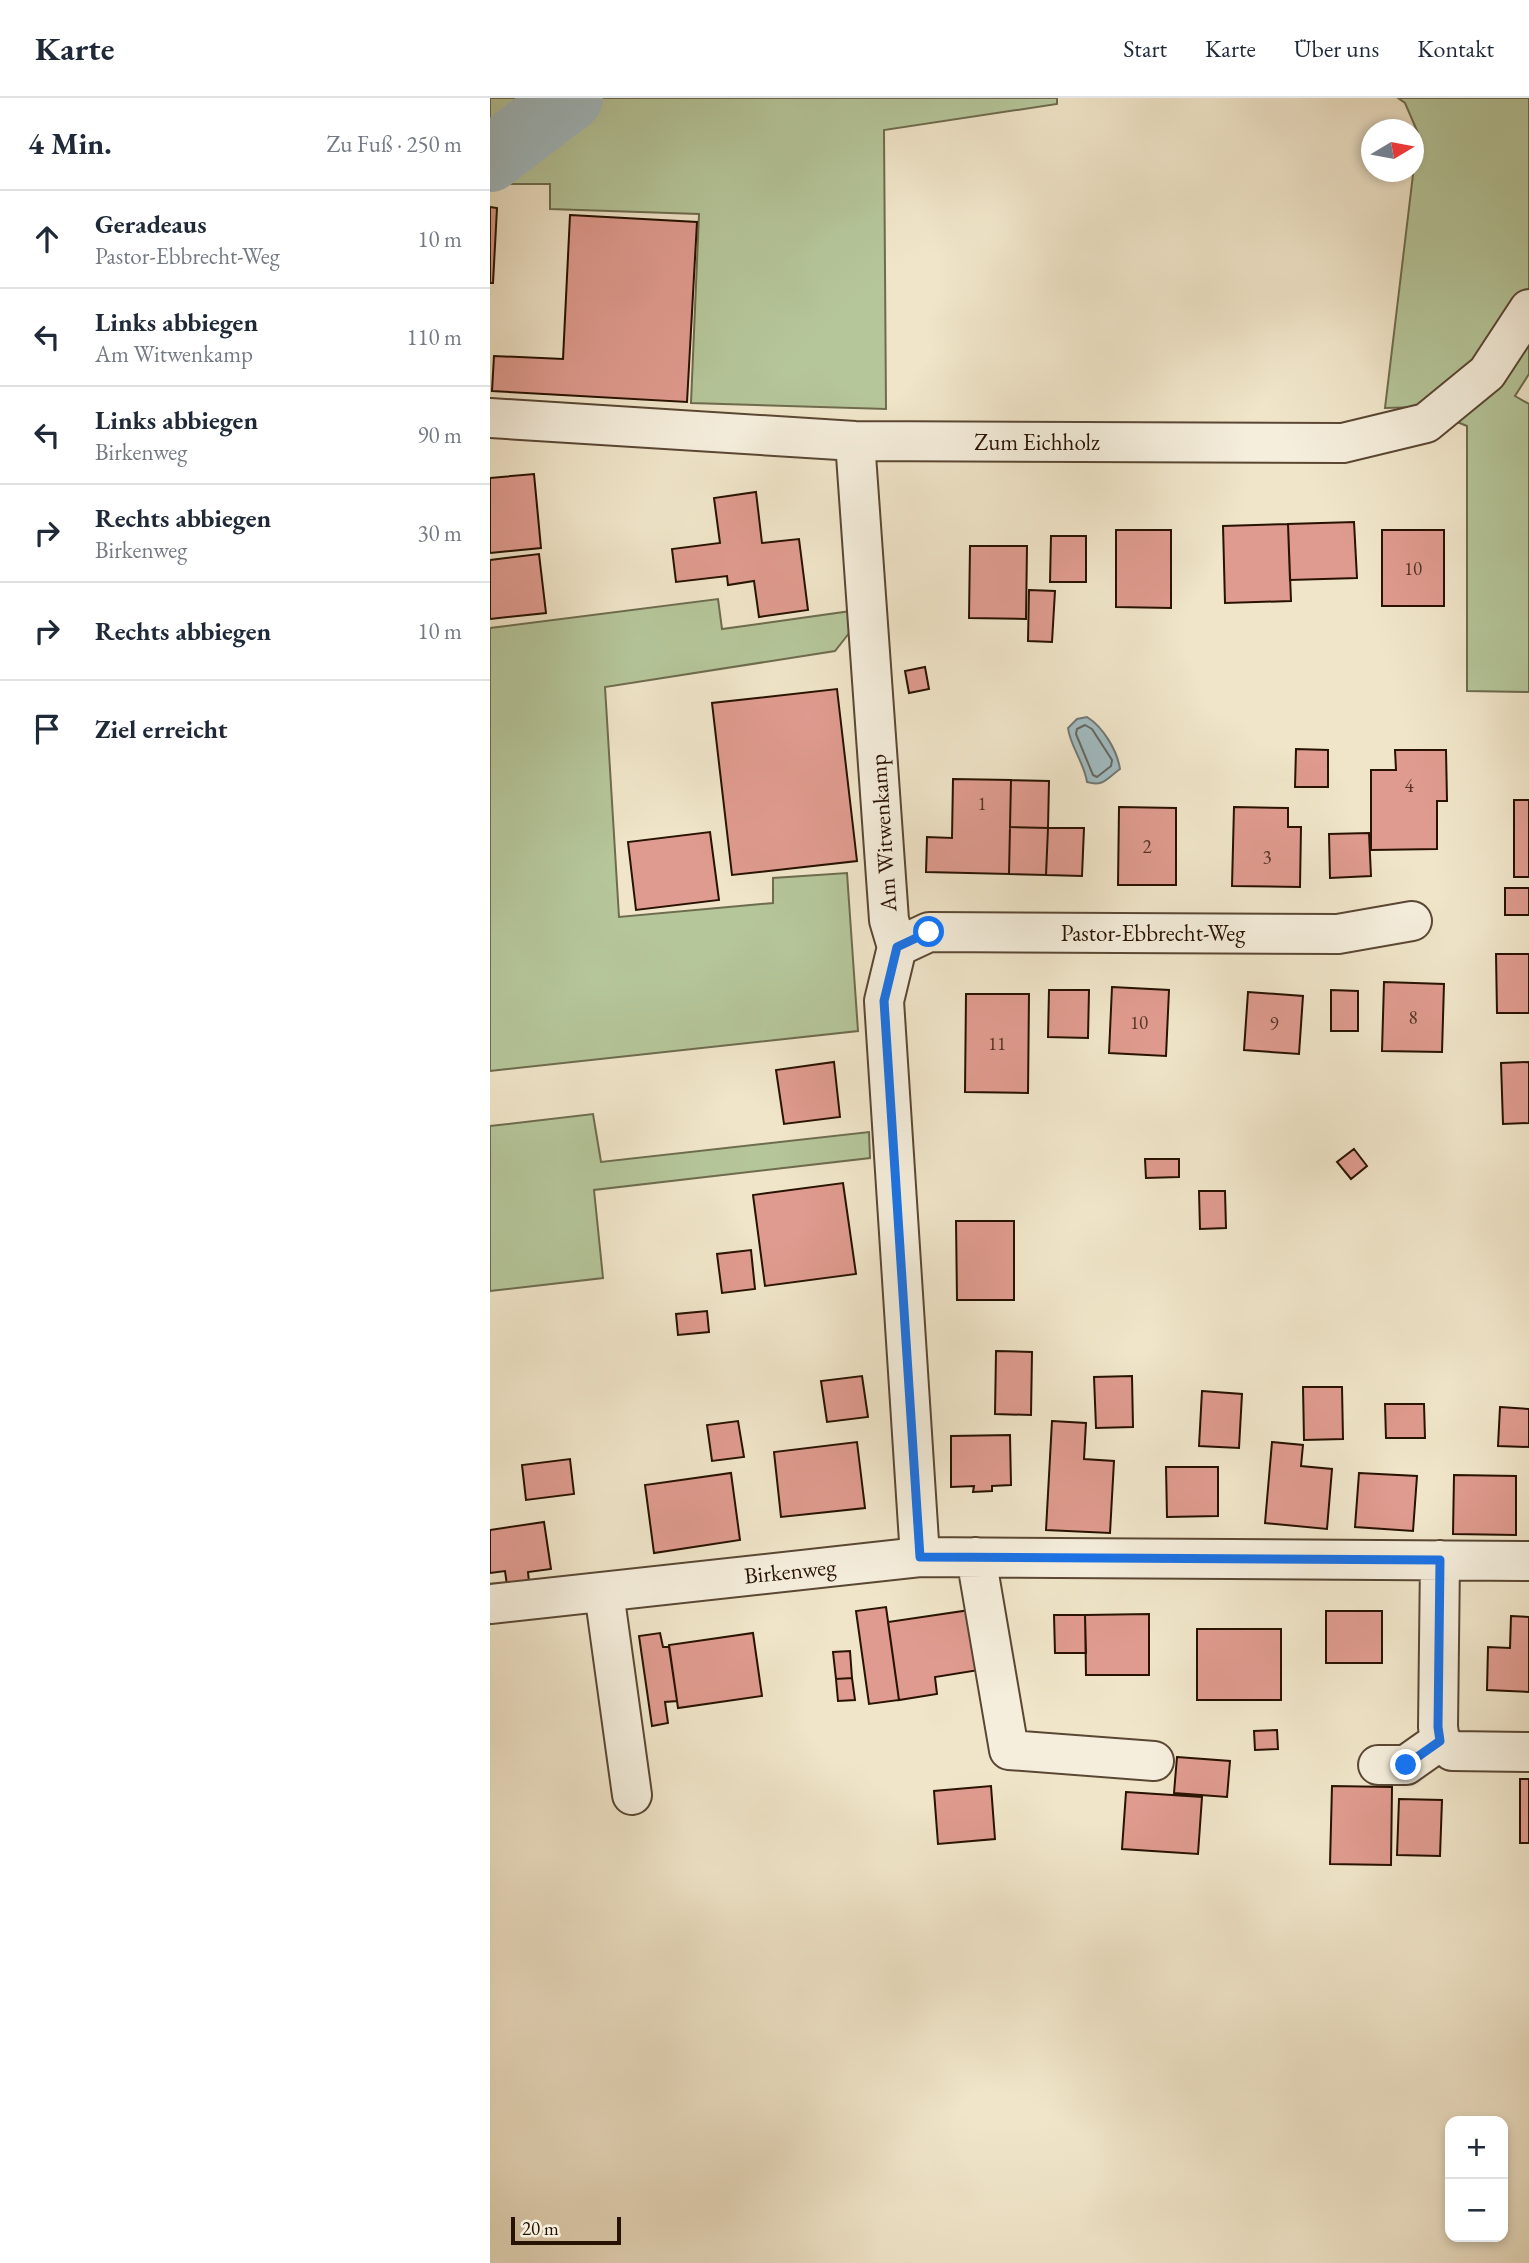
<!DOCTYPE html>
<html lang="de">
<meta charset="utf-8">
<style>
body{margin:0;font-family:"EB Garamond",serif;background:#f2f2f3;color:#1f2937}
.controls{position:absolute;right:21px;bottom:21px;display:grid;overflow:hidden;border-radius:14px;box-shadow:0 4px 10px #0003}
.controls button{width:63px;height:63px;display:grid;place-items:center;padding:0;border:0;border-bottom:2px solid #e0e1e3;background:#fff;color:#1f2937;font:35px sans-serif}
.compass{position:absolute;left:871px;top:21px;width:63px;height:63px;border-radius:50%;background:#fff;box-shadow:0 4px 10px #0003;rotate:80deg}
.scale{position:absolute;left:21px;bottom:18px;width:110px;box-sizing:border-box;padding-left:7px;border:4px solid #281201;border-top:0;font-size:19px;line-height:24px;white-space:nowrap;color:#281201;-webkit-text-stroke:5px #f5eedc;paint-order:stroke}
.stop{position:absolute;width:21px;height:21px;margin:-16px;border:5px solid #1a73e8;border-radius:50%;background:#fff}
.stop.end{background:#1a73e8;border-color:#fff;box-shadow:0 2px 7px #0008}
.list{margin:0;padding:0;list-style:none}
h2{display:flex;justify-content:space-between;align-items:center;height:91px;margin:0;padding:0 28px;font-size:30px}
h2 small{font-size:23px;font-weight:400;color:#747a83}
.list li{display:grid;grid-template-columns:46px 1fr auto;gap:21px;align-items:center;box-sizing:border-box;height:98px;padding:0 28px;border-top:2px solid #e0e1e3}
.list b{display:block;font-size:26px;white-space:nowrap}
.list p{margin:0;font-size:23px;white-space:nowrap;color:#747a83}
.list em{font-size:23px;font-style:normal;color:#747a83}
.icon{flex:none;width:38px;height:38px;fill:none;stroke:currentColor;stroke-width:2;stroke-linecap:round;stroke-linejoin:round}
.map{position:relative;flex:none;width:1039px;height:2165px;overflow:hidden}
header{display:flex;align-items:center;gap:42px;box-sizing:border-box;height:98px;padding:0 35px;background:#fff;border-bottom:2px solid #e0e1e3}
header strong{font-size:33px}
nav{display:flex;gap:38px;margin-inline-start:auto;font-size:24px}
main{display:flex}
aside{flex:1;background:#fff}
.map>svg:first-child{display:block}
.green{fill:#b5c69a;stroke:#6e6c4e;stroke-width:2}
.water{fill:#a1bcc2;stroke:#717875;stroke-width:2}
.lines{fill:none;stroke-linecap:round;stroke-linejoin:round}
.shore{stroke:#646762;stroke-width:2}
.river{stroke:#a1bcc2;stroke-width:66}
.building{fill:#df9b8f;stroke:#281201;stroke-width:2}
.minor-casing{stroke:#5a4733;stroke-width:42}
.minor{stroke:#f5eedc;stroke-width:38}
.route{stroke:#1a73e8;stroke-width:9}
.labels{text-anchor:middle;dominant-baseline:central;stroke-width:6;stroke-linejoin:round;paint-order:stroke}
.number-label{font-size:19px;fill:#563424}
.street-label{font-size:23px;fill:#281201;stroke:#f5eedc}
</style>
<header>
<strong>Karte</strong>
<nav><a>Start</a><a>Karte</a><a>Über uns</a><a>Kontakt</a></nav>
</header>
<main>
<aside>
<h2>4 Min.<small>Zu Fuß · 250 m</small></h2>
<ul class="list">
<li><svg class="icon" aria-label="ahead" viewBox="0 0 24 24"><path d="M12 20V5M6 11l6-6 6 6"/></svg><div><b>Geradeaus</b><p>Pastor-Ebbrecht-Weg</p></div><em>10 m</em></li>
<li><svg class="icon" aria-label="left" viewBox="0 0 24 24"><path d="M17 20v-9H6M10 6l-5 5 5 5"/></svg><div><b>Links abbiegen</b><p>Am Witwenkamp</p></div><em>110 m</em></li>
<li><svg class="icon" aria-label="left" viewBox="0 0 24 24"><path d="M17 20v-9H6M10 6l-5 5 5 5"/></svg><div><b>Links abbiegen</b><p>Birkenweg</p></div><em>90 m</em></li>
<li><svg class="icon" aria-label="right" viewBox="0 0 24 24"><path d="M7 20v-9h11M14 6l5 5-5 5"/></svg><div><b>Rechts abbiegen</b><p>Birkenweg</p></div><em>30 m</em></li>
<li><svg class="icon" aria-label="right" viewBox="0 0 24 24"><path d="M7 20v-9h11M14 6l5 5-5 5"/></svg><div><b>Rechts abbiegen</b></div><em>10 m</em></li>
<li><svg class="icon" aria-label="arrive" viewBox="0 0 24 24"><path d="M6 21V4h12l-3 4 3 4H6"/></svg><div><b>Ziel erreicht</b></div></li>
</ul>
</aside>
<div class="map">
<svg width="1039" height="2165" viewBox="0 0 1039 2165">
<rect width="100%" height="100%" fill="#f0e5c9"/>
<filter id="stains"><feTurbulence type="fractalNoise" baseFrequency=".00286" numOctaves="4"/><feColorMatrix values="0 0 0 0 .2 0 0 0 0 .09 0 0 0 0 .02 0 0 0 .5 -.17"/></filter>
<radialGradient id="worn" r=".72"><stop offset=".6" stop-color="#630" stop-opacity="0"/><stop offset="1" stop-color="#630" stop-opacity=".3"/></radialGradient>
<!-- green -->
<path class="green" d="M0 0H567V6L394 32 396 311 201 305 209 116 60 111V86H0Z
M908 0H1039V276L1025 298 1039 306V594L977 593V328L930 309 895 310 928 35 915 5Z
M228 501 232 531 361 513 360 534 345 553 115 589 129 819 283 805V780L357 775 368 933 0 973V530Z
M103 1016 111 1064 379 1034 380 1060 104 1092 113 1180 0 1193V1028Z"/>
<!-- water -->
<path class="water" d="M597 619C613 629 627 652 630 671 617 680 614 689 597 684 594 664 580 648 578 630L587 621Z"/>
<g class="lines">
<!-- shore -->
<path class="shore" d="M595 627 602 631 622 662 621 668 607 679 603 677 586 636 587 631Z"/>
<!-- river -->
<path class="river" d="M0 61 80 0"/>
</g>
<!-- building -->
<path class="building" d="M0 109 7 110 3 185H0Z
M80 117 207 124 197 304 2 293 4 258 73 261Z
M44 376 51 450 0 455V380Z
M266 394 272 445 309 441 318 512 269 519 264 483 238 487 237 478 186 484 182 451 230 445 224 400Z
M864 424 867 480 800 482 798 426Z
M798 426 801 503 735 505 733 428Z
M626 432H681V510L626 509Z
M892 432H954V508H892Z
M561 438H596V484H560Z
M480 448H537L536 521 479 520Z
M49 456 56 515 0 521V462Z
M539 492 565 493 562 544 538 543Z
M435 569 439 591 419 595 415 573Z
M347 591 367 763 242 777 222 605Z
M806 651 838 652V689H805Z
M905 652H956L957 703H947V751L881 752V672H906Z
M463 681 521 682 519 776 436 774 437 739 462 740Z
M521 682 559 683 558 730 520 729Z
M1024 702H1039V779H1024Z
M629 709 686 710V787H628Z
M744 709 798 710V729H811L810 789 742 788Z
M520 729 558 730 556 777 519 776Z
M558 730H594L592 778 556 777Z
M220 734 229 802 146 812 138 744Z
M879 735 881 778 840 780 839 736Z
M1015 790H1039V817H1015Z
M1006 856H1039V915H1007Z
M894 884 954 886 952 954 892 953Z
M622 889 679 892 676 958 619 955Z
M559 892H599L598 940 558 939Z
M841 892 868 893V933H841Z
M758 894 813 898 809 956 754 952Z
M476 896H539L538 995 475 994Z
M344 964 350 1019 294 1026 286 972Z
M1039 964V1025L1013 1026 1011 965Z
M864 1051 877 1068 861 1081 847 1064Z
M655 1061H689V1079L656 1080Z
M353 1085 366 1176 275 1188 263 1097Z
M709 1093H735L736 1130 710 1131Z
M466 1123H524V1202H467Z
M261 1152 265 1191 232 1195 227 1156Z
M217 1213 219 1234 188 1237 186 1216Z
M506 1253 542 1254 541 1317 505 1316Z
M372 1278 378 1319 337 1324 331 1283Z
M642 1278 643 1329 606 1330 604 1279Z
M813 1289H852L853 1341 814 1342Z
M712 1293 752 1296 749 1350 709 1348Z
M895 1306H934L935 1340H896Z
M1010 1309 1039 1311V1349L1008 1348Z
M248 1323 254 1359 222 1363 217 1327Z
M562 1323 596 1325 594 1361 624 1363 620 1435 556 1432Z
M520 1337 521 1387 502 1388V1393L483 1394 484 1388 461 1389V1338Z
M367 1344 375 1410 291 1419 284 1354Z
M782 1344 813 1347 811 1368 842 1371 837 1431 775 1425Z
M80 1361 84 1396 36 1402 32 1367Z
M676 1369H728V1418L677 1419Z
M241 1375 250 1442 164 1455 155 1387Z
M869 1375 927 1378 923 1433 865 1429Z
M964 1377 1026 1378V1437L963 1436Z
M54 1424 61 1471 38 1474 39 1484 17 1487 15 1473 0 1475V1432Z
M396 1509 409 1602 379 1606 366 1513Z
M480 1512 489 1572 445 1579 447 1596 409 1602 398 1524Z
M836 1513H892V1565H836Z
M659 1516V1577H596L595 1517Z
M564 1517H595L596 1555H565Z
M1021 1518 1039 1519V1594L997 1592 998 1549 1020 1550Z
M707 1531H791V1602H707Z
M170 1535 173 1549H179L187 1603 175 1604 178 1625 162 1628 149 1538Z
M263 1535 272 1598 188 1610 179 1547Z
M360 1553 362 1580 346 1581 343 1554Z
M362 1580 365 1602 348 1603 346 1581Z
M787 1632 788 1651 765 1652 764 1633Z
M687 1659 740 1663 737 1699 684 1695Z
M1030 1681H1039V1745H1030Z
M501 1688 505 1741 448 1746 444 1693Z
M842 1688 902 1689 901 1767 840 1766Z
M636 1694 712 1699 708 1756 632 1751Z
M909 1701 952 1702 950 1758 907 1757Z"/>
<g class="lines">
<!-- minor casing -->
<g class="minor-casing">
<path id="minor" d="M0 320 365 343 853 345 936 325 997 275 1039 211
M365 343 399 822 407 849 394 903 430 1459
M407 849 439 834 848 836 922 823
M486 1459 519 1652 664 1663
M950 1462 948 1629 950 1643 962 1653 1039 1654
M114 1494 142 1697
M0 1506 430 1459 1039 1463
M888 1667H916L950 1643"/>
</g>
<!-- minor -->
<use href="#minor" class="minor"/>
</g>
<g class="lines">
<!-- route -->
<path class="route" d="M439 834 407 849 394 903 430 1459 950 1462 948 1629 950 1643 916 1667"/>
</g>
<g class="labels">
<!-- number labels -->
<g class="number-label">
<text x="923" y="470">10</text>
<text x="919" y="687">4</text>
<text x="492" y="705">1</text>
<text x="657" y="748">2</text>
<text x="777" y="759">3</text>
<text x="923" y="919">8</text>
<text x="649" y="924">10</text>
<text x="784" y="925">9</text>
<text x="507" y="945">11</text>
</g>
<!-- street labels -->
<g class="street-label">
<text x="547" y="344">Zum Eichholz</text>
<text transform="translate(393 735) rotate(-94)">Am Witwenkamp</text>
<text x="663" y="835">Pastor-Ebbrecht-Weg</text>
<text transform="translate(300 1473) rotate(-6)">Birkenweg</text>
</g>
</g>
<rect width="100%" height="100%" filter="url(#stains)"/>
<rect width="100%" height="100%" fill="url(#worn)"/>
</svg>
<div class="controls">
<button>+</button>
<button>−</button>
</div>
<svg class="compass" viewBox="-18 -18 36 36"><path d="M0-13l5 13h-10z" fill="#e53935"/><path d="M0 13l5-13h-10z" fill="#747a83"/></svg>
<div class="scale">20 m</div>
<div class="stop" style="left:439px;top:834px"></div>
<div class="stop end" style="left:916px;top:1667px"></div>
</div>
</main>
